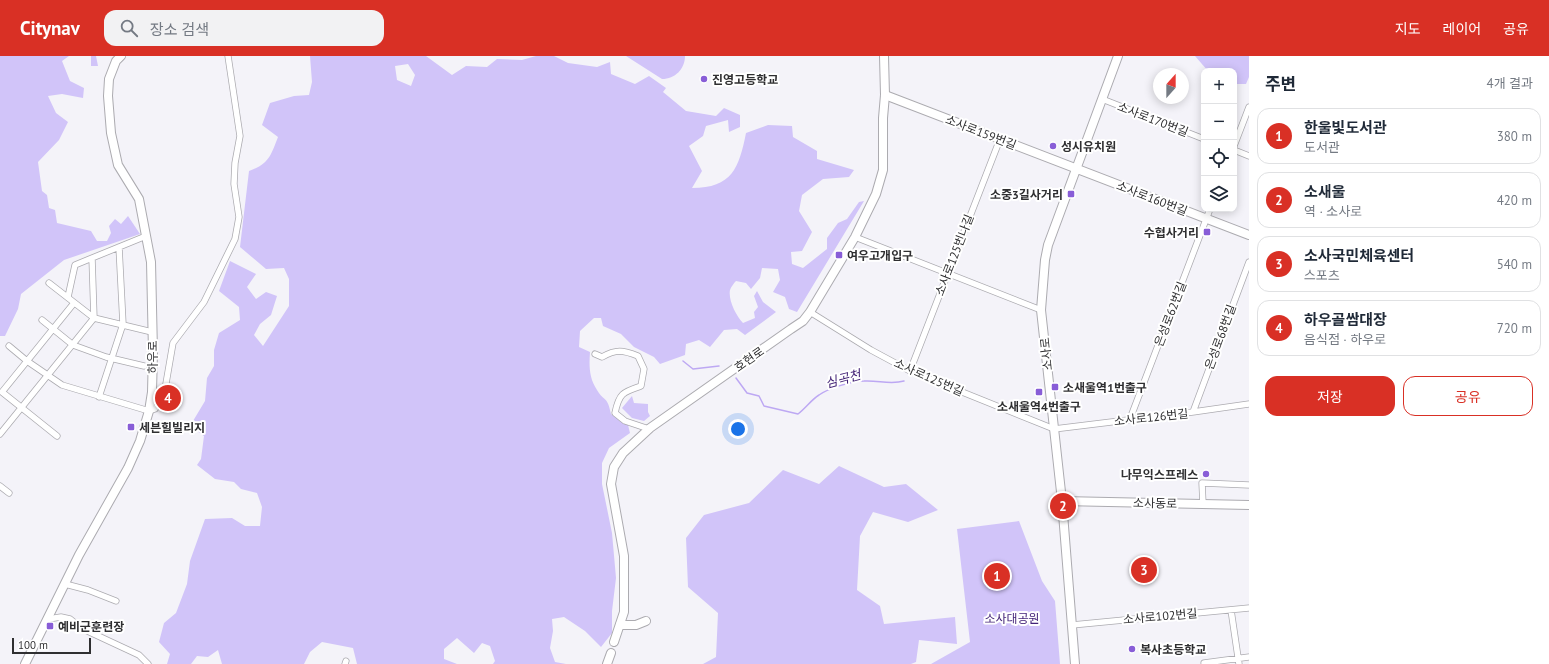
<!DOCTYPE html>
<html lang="ko">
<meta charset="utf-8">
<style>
body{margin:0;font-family:"PT Sans","Noto Sans KR",sans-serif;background:#f2f2f3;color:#1f2937}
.controls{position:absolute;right:12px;top:12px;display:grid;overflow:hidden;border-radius:8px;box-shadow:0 2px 10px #0003}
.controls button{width:36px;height:36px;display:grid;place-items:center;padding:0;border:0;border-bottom:1px solid #e0e1e3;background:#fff;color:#1f2937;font:20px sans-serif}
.compass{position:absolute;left:1153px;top:12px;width:36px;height:36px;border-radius:50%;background:#fff;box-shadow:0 2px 10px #0003;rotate:21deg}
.scale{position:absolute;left:12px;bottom:10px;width:79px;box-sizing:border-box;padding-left:4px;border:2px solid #2f2f31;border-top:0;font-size:11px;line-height:14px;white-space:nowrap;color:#2f2f31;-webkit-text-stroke:3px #fff;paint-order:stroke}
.you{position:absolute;left:738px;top:373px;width:14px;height:14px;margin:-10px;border:3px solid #fff;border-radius:50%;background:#1a73e8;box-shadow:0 0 0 6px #1a73e833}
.badge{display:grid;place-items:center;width:26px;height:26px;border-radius:50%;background:#d93025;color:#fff;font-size:13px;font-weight:700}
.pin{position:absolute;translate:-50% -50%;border:2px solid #fff;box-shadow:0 1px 4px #0006}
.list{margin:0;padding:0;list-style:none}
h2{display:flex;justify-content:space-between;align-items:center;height:52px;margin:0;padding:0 16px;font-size:17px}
h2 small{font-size:13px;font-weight:400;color:#747a83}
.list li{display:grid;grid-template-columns:26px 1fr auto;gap:12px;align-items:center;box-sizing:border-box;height:56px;margin:0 8px 8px;padding:0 8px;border:1px solid #e0e1e3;border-radius:12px}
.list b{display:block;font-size:15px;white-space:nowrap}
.list p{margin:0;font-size:13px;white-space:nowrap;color:#747a83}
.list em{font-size:13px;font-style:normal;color:#747a83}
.actions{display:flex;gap:8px;padding:12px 16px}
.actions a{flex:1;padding:9px 0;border:1px solid #d93025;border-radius:12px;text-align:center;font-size:14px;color:#d93025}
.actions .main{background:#d93025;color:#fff}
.icon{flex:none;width:22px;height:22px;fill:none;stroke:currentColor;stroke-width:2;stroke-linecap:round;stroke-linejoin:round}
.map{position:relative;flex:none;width:1249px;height:608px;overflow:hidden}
header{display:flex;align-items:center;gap:24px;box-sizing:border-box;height:56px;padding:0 20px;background:#d93025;color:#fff}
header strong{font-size:19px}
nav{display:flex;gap:22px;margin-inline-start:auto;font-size:14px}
.search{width:280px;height:36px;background:#f2f2f3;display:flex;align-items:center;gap:10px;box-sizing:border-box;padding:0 14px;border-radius:12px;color:#747a83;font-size:15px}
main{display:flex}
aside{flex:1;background:#fff}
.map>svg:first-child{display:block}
.green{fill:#d1c4f9;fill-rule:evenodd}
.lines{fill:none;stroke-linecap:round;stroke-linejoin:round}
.stream{stroke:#bda8f3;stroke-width:1.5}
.street-casing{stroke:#acabb0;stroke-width:7}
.secondary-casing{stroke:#acabb0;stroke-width:10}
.primary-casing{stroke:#acabb0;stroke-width:10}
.street{stroke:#fff;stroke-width:5.5}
.secondary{stroke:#fff;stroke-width:8}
.primary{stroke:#fff;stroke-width:8}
.poi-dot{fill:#885dd7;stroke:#fff;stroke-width:1.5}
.labels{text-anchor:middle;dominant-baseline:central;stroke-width:4;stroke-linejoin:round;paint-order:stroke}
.poi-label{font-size:12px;font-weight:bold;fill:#2f2f31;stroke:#fff;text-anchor:start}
.street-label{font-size:12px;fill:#2f2f31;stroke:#fff}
.park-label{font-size:12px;fill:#432378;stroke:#fff}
.water-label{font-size:13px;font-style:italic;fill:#3f1e73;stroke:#fff}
</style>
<header>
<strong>Citynav</strong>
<div class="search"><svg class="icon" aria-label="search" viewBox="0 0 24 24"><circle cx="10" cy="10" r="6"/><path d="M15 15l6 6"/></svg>장소 검색</div>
<nav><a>지도</a><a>레이어</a><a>공유</a></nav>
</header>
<main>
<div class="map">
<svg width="1249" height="608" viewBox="0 0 1249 608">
<rect width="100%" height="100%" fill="#f4f3f9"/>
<!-- green -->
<path class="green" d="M0 0H69L62 5 70 25 84 32 83 42 62 38 48 40 56 57 68 66 59 84 38 106 42 135 47 139 49 152 55 154 57 167 91 175 97 185H107L111 177 109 170 115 163 121 168 128 160 140 178 64 204 21 238 18 253 5 280H0Z
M91 0H96L98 10H91Z
M310 0H426L452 19 466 10 487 11 497 3 522 4 536 0H554L568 7 597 11 610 6 611 18 635 28 649 20 666 32 663 36 686 55 716 60 724 52 740 59V71L729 76 728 64 706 70 703 80 689 90 702 115 692 132C732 132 739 112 746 77L768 69 792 70 793 81 817 95V103L854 114 849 121 823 123 802 139 799 155 812 176 802 195 791 196 792 208 803 212 827 193V182L838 167 847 163 859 146 864 145 797 256 789 253 785 241 773 236 780 224 778 213 762 212 760 222 751 233 746 227 736 225C734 227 731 231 730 234 728 244 736 260 743 267L755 262 754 256 758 251 754 240 757 235 763 246 776 256 745 279 737 273 724 274 710 291 699 284 686 288 685 299 660 308 654 301 634 291 621 278 603 270 601 262H594L580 275 579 291 590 296C589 310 589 322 597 334 605 347 607 339 611 358L628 369 630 377 609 392 602 407V428L612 477 616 522 612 555V577L601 591 585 575 564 561 552 563 553 575 550 592 555 606 566 608H493L495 605 490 590 482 587 474 597 457 582 444 593V603L457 608H357L353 592 322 586 310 596 304 608H222L218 594 208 601 197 600 191 608H167L170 598 159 586 164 567 176 557 187 528 190 505 205 463 232 462 245 470H260L262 451 257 437 241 433 234 426 215 423 197 409 201 403 204 380 190 370 205 345 207 322 214 310V294L219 277 240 264 239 251 219 235 230 205 256 218 247 231 256 243 266 236 277 240 271 259 260 268 254 279 263 290 289 250V223L284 212 266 213 240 191 249 115C269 108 271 99 278 81L262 69 270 47 294 40 309 39 312 26ZM408 8 415 19 411 30 397 24 395 10Z
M626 0H685C685 13 675 23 662 23Z
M1195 0H1249V21L1246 28H1234V15H1208Z
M632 340 634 347 648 348V356L650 360 644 365 632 362 622 352Z
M839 410 884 431 906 428 938 454 908 466 873 456 860 480 857 534 880 550 884 568 955 561 957 588 919 584 916 606 911 608H703L716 601 718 557 688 531 686 482 704 459 749 447 783 414 819 428Z
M1019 465 1042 525 1055 545 1060 608H931L970 586 957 473Z"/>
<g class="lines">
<!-- stream -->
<path class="stream" d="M683 305 693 313 719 310
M736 322 747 337 759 340 764 350 798 358C806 352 811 344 819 339 829 332 852 325 864 325 878 324 890 329 904 325"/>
<!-- street casing -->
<g class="street-casing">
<path id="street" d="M1102 43 1204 83
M1234 90 1249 51
M1234 94 1249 100
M855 181 1041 254
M49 227 94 262 152 276
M68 241 75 209 92 202
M810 256 871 294 910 315 1054 373 1193 356 1249 348
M42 264 73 289 106 301 144 310
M9 290 27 305 62 329 149 355 155 353 164 339 173 287 204 246 235 183 239 161 234 128 235 107 240 80 228 0
M595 298 602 301C616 293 623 294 638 300L644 313 641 330C623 336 619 337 615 357L625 365 649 373
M910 315 1000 83
M99 341 123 268 119 191
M1193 356 1249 206
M1130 363 1210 153
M0 378 94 262 92 202 146 180
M57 380 2 336 74 247
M0 430 9 437
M1203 448 1202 427 1249 429
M65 528 88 534 116 545
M1231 554 1239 608
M48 563 61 561 70 563 81 572 139 599 148 608
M1072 569 1249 552
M1204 607 1249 601
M345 608 346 605"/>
</g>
<!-- secondary casing -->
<g class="secondary-casing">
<path id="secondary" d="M885 39 1249 179
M1062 445 1249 449
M620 569H636L646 565
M25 608 79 499 128 412 140 385 149 355 152 336 153 296 151 206 139 143 118 109 111 77 108 40 109 23 116 5 121 0
M1075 608 1062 445 1041 254 1045 204 1048 189 1118 0"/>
</g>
<!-- primary casing -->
<g class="primary-casing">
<path id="primary" d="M614 586 624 556V500L611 428 614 411 623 397 650 372 791 273 803 265 810 256 855 181 876 138 883 114V62L885 39 884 0
M607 608 611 597"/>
</g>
<!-- street -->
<use href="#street" class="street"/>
<!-- secondary -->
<use href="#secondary" class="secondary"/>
<!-- primary -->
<use href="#primary" class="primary"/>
</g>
<!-- markers -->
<g class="poi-dot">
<circle cx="704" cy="23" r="4"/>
<circle cx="1053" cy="90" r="4"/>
<rect x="1067" y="134" width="8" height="8" rx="2"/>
<rect x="1203" y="172" width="8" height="8" rx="2"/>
<rect x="835" y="195" width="8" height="8" rx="2"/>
<rect x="1051" y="327" width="8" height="8" rx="2"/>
<rect x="1035" y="332" width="8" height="8" rx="2"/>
<rect x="127" y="367" width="8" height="8" rx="2"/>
<circle cx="1206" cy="418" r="4"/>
<rect x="46" y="566" width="8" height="8" rx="2"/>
<circle cx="1132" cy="593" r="4"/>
</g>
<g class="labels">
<!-- poi labels -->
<g class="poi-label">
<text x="712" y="23">진영고등학교</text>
<text x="1061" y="90">성시유치원</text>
<text x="1063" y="138" text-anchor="end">소중3길사거리</text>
<text x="1199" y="176" text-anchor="end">수협사거리</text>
<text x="847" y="199">여우고개입구</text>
<text x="1063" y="331">소새울역1번출구</text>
<text x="1039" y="350" text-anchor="middle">소새울역4번출구</text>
<text x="139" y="371">세븐힐빌리지</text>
<text x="1198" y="418" text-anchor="end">나무익스프레스</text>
<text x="58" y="570">예비군훈련장</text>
<text x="1140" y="593">복사초등학교</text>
</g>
<!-- street labels -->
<g class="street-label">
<text transform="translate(1153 63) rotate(21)">소사로170번길</text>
<text transform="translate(981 76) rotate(21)">소사로159번길</text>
<text transform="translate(1152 142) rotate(21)">소사로160번길</text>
<text transform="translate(954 199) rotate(-69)">소사로125번나길</text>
<text transform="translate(1170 258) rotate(-69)">은성로62번길</text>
<text transform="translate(1220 281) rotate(-70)">은성로68번길</text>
<text transform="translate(1046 298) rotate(-96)">소사로</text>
<text transform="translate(152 301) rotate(-90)">하우로</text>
<text transform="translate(749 303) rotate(-35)">호현로</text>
<text transform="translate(929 321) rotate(24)">소사로125번길</text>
<text transform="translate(1151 361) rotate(-6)">소사로126번길</text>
<text transform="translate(1155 447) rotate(1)">소사동로</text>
<text transform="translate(1160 560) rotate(-5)">소사로102번길</text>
</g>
<!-- park labels -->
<g class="park-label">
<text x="1012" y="562">소사대공원</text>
</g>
<!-- water labels -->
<g class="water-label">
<text transform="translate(843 323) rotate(-15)">심곡천</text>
</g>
</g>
</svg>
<div class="controls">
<button>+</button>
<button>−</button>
<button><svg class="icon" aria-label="locate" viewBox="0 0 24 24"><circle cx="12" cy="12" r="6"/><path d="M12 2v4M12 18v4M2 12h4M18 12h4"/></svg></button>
<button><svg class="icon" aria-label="layers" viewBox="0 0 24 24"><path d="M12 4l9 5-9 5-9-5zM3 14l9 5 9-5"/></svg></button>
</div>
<svg class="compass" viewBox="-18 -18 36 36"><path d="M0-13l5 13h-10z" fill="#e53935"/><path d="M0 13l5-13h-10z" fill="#747a83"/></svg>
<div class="scale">100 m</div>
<div class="you"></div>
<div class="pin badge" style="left:997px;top:520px">1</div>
<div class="pin badge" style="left:1063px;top:450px">2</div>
<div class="pin badge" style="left:1144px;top:514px">3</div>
<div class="pin badge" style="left:168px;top:342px">4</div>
</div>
<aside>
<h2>주변<small>4개 결과</small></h2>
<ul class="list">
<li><span class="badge">1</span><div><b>한울빛도서관</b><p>도서관</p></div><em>380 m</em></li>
<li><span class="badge">2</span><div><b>소새울</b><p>역 · 소사로</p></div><em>420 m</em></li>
<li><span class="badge">3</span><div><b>소사국민체육센터</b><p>스포츠</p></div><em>540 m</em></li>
<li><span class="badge">4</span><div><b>하우골쌈대장</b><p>음식점 · 하우로</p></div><em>720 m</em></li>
</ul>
<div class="actions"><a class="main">저장</a><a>공유</a></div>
</aside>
</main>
